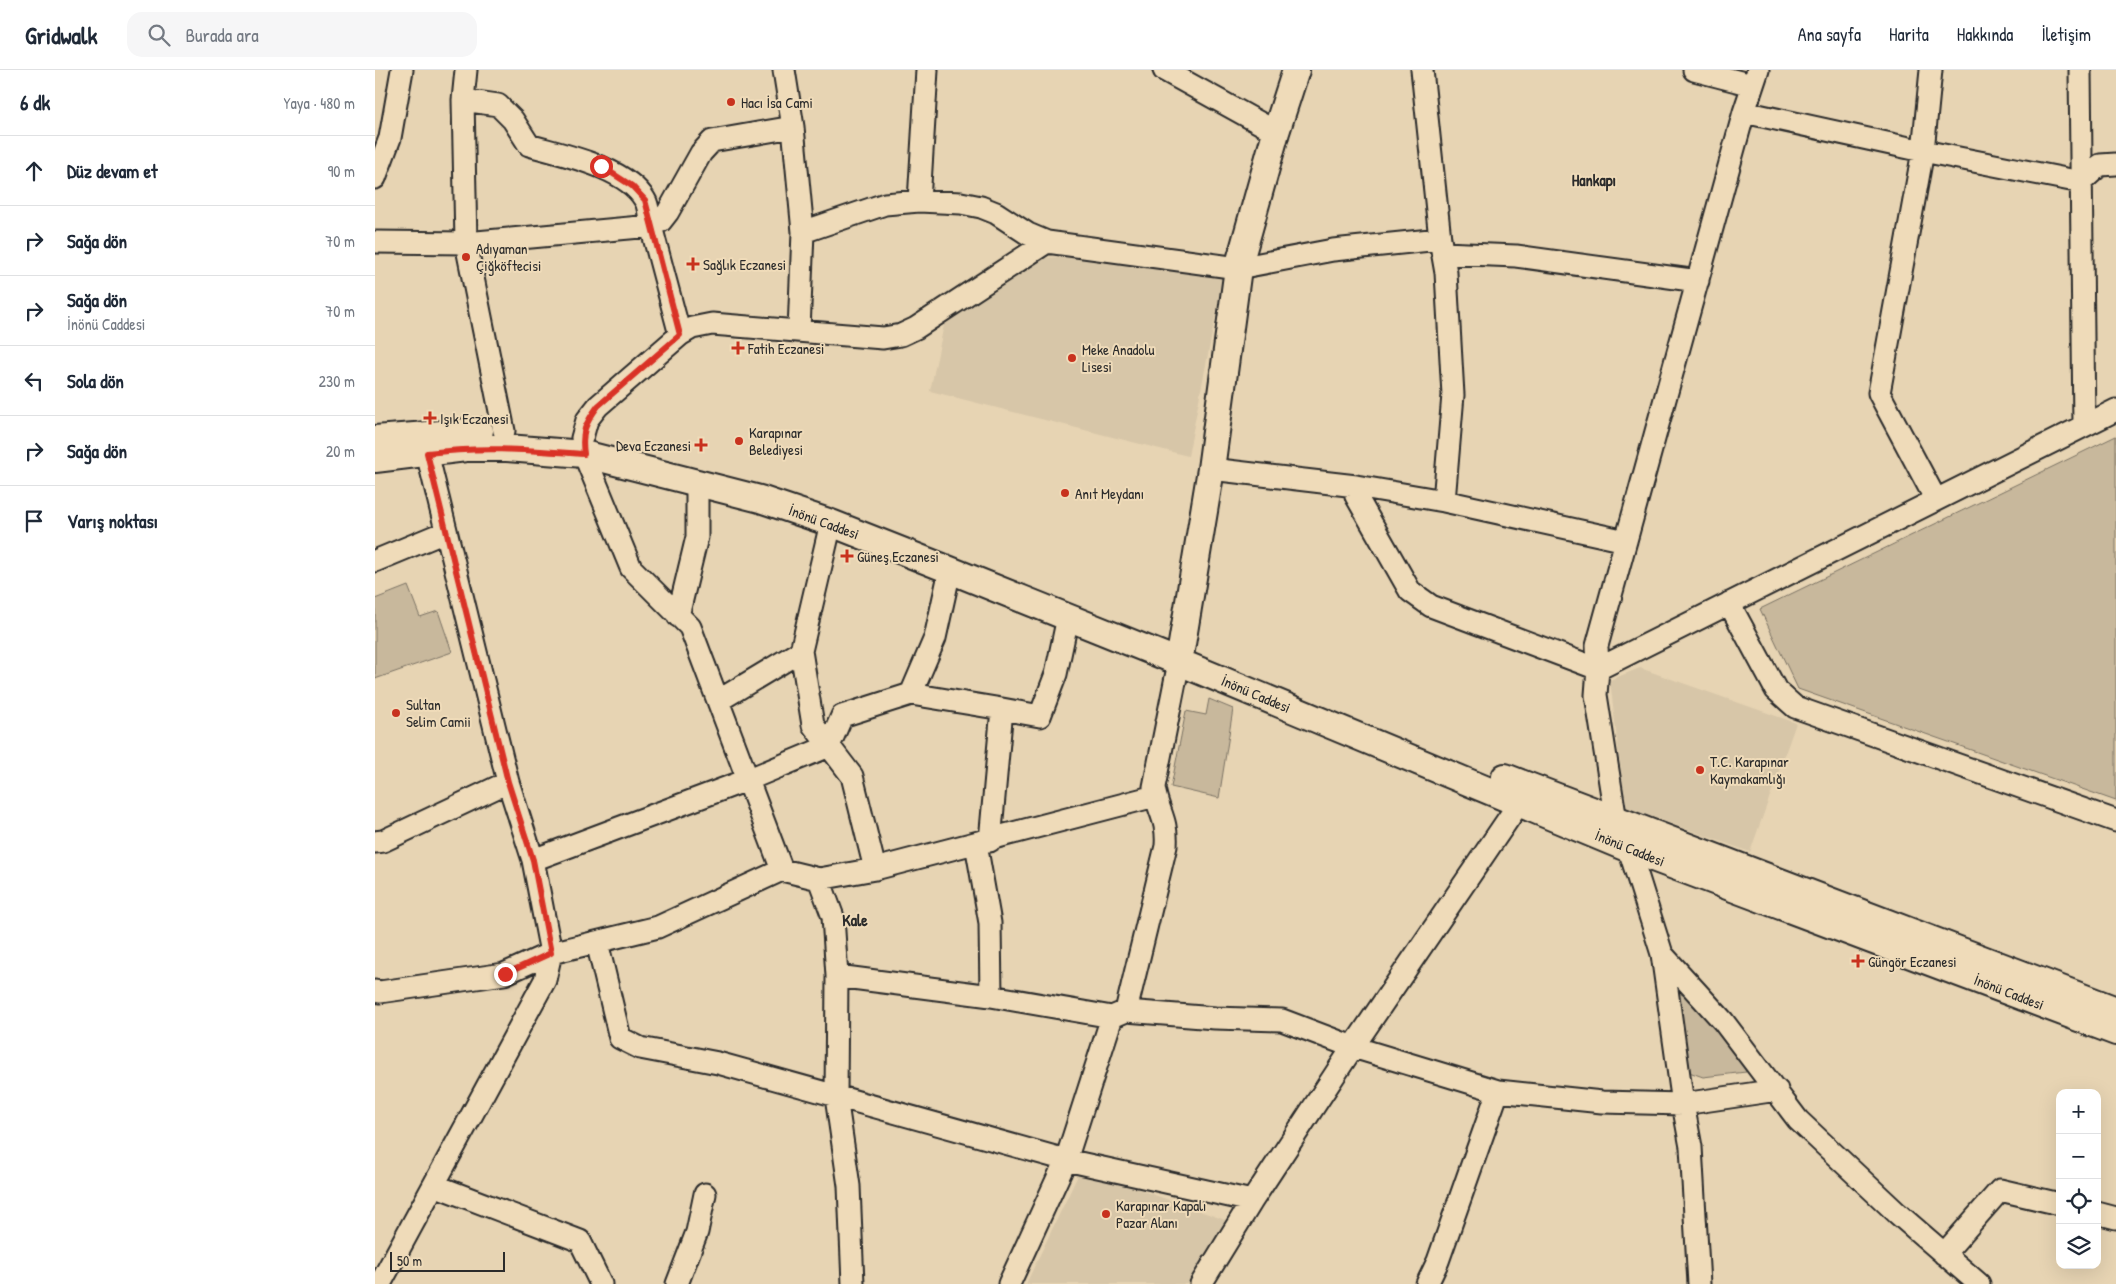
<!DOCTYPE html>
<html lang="tr">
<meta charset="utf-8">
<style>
body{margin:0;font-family:"Patrick Hand",sans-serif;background:#f6f6f7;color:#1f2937}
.controls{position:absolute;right:15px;bottom:15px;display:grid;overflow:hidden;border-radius:10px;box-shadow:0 5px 20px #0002}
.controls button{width:45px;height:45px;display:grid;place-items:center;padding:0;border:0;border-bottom:1px solid #e0e1e3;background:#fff;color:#1f2937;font:25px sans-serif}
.scale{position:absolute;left:15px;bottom:12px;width:115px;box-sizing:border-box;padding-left:5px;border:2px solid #2b2b2b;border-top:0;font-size:14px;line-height:18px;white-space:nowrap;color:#2b2b2b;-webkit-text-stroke:4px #efdbb9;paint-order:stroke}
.stop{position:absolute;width:15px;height:15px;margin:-11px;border:4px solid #d93025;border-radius:50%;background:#fff}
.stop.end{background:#d93025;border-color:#fff;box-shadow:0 1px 5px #0008}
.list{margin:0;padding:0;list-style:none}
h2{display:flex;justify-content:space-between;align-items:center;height:65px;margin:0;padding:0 20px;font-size:21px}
h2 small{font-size:16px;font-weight:400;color:#747a83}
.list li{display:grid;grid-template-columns:32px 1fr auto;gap:15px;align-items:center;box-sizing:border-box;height:70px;padding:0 20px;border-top:1px solid #e0e1e3}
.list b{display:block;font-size:19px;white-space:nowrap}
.list p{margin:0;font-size:16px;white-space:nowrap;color:#747a83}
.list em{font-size:16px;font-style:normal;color:#747a83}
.icon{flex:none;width:28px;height:28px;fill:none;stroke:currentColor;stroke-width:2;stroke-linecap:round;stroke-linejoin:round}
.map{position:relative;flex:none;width:1741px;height:1214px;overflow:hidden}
header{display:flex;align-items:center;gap:30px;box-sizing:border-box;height:70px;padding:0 25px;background:#fff;border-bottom:1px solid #e0e1e3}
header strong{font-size:24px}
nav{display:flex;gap:28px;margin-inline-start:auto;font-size:18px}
.search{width:350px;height:45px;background:#f6f6f7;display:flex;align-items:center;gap:12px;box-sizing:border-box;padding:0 18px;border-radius:15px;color:#747a83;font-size:19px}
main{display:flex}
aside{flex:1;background:#fff}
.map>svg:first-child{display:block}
.built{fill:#d7c6a8}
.green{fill:#c8b89c;stroke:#7a7264}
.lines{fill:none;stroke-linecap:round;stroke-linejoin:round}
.minor-casing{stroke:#2b2b2b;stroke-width:25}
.major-casing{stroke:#2b2b2b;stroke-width:30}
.minor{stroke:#efdbb9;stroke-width:21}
.major{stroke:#efdbb9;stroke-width:26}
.route{stroke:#d93025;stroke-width:6}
.poi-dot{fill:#c8321e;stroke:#efdbb9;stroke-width:2}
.labels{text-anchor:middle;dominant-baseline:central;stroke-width:4;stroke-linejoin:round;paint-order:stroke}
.poi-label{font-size:15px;fill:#2b2b2b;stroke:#efdbb9;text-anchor:start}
.street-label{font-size:15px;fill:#2b2b2b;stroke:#efdbb9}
.neighbourhood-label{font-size:16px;font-weight:bold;fill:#2b2b2b;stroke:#efdbb9}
</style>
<header>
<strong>Gridwalk</strong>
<div class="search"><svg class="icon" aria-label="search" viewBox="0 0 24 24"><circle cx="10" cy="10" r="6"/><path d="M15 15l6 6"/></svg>Burada ara</div>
<nav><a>Ana sayfa</a><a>Harita</a><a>Hakkında</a><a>İletişim</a></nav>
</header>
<main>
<aside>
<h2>6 dk<small>Yaya · 480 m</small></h2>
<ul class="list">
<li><svg class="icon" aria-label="ahead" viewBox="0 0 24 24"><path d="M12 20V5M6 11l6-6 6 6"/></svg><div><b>Düz devam et</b></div><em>90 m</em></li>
<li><svg class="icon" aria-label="right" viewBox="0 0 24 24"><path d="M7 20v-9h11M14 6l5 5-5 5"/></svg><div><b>Sağa dön</b></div><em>70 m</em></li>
<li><svg class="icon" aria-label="right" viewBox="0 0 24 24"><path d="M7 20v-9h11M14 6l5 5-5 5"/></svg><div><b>Sağa dön</b><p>İnönü Caddesi</p></div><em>70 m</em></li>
<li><svg class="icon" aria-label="left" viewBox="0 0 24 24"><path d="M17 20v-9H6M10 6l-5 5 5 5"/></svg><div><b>Sola dön</b></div><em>230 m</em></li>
<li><svg class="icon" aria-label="right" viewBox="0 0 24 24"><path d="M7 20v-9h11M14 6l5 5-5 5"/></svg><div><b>Sağa dön</b></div><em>20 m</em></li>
<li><svg class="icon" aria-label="arrive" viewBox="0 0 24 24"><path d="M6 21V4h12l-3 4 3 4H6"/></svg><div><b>Varış noktası</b></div></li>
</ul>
</aside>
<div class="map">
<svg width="1741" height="1214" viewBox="0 0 1741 1214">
<rect width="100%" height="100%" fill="#e7d4b3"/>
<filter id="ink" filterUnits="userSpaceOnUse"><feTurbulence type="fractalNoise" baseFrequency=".02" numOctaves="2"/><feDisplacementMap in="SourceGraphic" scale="10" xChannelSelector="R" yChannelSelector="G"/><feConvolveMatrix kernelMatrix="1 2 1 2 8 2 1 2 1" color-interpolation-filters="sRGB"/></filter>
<g filter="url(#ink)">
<!-- built -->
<path class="built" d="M695 186 848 208 813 386 555 321 569 255 667 188Z
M1265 598 1421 653 1375 782 1250 737 1235 610Z
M706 1099 853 1151 813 1214H651Z"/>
<!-- green -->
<path class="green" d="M1741 366V731L1423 619 1385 539Z
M33 516 45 547 63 541 77 582 0 609V529Z
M834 629 858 639 844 728 796 717 811 641 831 645Z
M1301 922 1315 928 1367 990 1371 1002 1328 1007 1314 1002 1303 943Z"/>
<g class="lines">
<!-- minor casing -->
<g class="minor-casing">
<path id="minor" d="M91 0 88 30 91 173 129 361
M409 0 418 57 428 162 424 261
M789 0 901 62
M1047 0 1065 169 1071 203 1078 325 1069 431
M1319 0 1377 15
M1556 0 1548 81 1504 323 1561 430
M1705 0 1709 356
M1369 42 1548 81 1706 112 1725 95 1741 94
M0 108 15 68 27 0
M544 131 552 0
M428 162 510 134 544 131 586 133 606 137 621 143 653 164 672 172
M0 172 91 173 276 156C274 148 274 136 270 130 251 97 188 85 154 75L138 50 123 35 88 30
M1068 183 1141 186 1323 211
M305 265 276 156 286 151 293 142 326 83 337 71 418 57
M207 368 212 350 223 336 305 265 317 258 337 254 508 268 526 265 541 258 672 172 863 198 958 180 1065 169
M209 384 256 498 315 557 407 800
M836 399 981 416V426L1035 521 1056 536 1223 599 1741 340
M981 416 1069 431 1251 471
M456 453 426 581 438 655 477 706 500 799
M0 491 70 462
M1354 533 1401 620 1420 637 1741 751
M303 546 322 467V412
M536 624 627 639
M343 631 426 581
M615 771 627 639 665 646 681 604 693 547
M0 772 8 771 133 712
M601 774 615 853 616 926
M158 790 372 710 454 676 467 646 536 624 560 568 575 500
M444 809 458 847 462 906 461 1027 474 1116 478 1214
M222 872 245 968 265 978 343 993 691 1090 877 1131
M1287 884 1348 951 1423 1050 1522 1143 1604 1214
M462 906 616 926 737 947
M0 921 5 922 129 904 176 883 283 857 407 800 444 809 500 799 780 726
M751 941 840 948 907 950 978 977 1123 1021 1227 1032 1308 1034 1402 1020
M59 1115 205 1171 226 1214
M1722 1143 1741 1148
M1569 1184 1625 1120 1685 1134
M5 1214 170 910 176 883 158 790 133 712 52 383
M302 1214 322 1162 330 1124
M634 1214 691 1090 737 947 751 941 791 776C793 748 782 741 779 717L804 592
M826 1214 877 1131 978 977 1153 720
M1052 1214 1063 1191 1123 1021
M1324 1214 1316 1077 1308 1034 1287 884 1254 779 1241 751 1221 625 1223 599 1222 576 1369 42 1383 0"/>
</g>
<!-- major casing -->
<g class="major-casing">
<path id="major" d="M0 369 105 361
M0 389 91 378H132L209 384 385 429 456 453 575 500 804 592 1254 779 1741 962
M804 592 836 399 863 198 901 62 921 0
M1130 707 1741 940"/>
</g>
<!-- minor -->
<use href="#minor" class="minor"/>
<!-- major -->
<use href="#major" class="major"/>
</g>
</g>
<g class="lines" filter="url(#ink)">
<!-- route -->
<path class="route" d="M130 904 176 883 158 790 133 712 52 383C108 376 153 380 209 384 206 362 210 354 223 336L305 265 270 130 257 116 226 96"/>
</g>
<!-- markers -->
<g class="poi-dot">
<circle cx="356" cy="32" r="5"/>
<circle cx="91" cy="187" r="5"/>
<path d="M315.5 186.5h5v5h5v5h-5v5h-5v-5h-5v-5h5z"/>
<path d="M360.5 270.5h5v5h5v5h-5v5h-5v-5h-5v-5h5z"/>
<circle cx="697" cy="288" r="5"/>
<path d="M52.5 340.5h5v5h5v5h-5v5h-5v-5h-5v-5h5z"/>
<circle cx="364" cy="371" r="5"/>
<path d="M323.5 367.5h5v5h5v5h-5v5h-5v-5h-5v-5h5z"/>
<circle cx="690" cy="423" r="5"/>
<path d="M469.5 478.5h5v5h5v5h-5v5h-5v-5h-5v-5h5z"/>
<circle cx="21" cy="643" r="5"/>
<circle cx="1325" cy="700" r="5"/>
<path d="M1480.5 883.5h5v5h5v5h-5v5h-5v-5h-5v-5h5z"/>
<circle cx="731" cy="1144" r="5"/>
</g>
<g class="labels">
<!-- poi labels -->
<g class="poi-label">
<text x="366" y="32">Hacı İsa Cami</text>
<text x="101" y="178">Adıyaman<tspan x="101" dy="17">Çiğköftecisi</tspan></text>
<text x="328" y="194">Sağlık Eczanesi</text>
<text x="373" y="278">Fatih Eczanesi</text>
<text x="707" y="279">Meke Anadolu<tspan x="707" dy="17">Lisesi</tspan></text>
<text x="65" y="348">Işık Eczanesi</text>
<text x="374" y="362">Karapınar<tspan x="374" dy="17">Belediyesi</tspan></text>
<text x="316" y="375" text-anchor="end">Deva Eczanesi</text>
<text x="700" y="423">Anıt Meydanı</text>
<text x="482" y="486">Güneş Eczanesi</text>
<text x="31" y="634">Sultan<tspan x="31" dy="17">Selim Camii</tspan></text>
<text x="1335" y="691">T.C. Karapınar<tspan x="1335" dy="17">Kaymakamlığı</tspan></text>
<text x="1493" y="891">Güngör Eczanesi</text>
<text x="741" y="1135">Karapınar Kapalı<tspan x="741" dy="17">Pazar Alanı</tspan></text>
</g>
<!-- street labels -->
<g class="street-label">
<text transform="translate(449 452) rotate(20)">İnönü Caddesi</text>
<text transform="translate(881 624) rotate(23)">İnönü Caddesi</text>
<text transform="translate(1255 778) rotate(22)">İnönü Caddesi</text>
<text transform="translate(1634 922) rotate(21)">İnönü Caddesi</text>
</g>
<!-- neighbourhood labels -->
<g class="neighbourhood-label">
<text x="1219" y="110">Hankapı</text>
<text x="480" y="850">Kale</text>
</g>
</g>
</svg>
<div class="controls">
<button>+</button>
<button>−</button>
<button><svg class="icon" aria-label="locate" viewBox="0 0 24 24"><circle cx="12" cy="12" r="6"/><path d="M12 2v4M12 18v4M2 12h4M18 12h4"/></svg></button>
<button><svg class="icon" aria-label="layers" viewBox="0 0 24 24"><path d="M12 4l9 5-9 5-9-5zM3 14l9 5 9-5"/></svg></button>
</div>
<div class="scale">50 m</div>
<div class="stop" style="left:226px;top:96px"></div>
<div class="stop end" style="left:130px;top:904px"></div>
</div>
</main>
